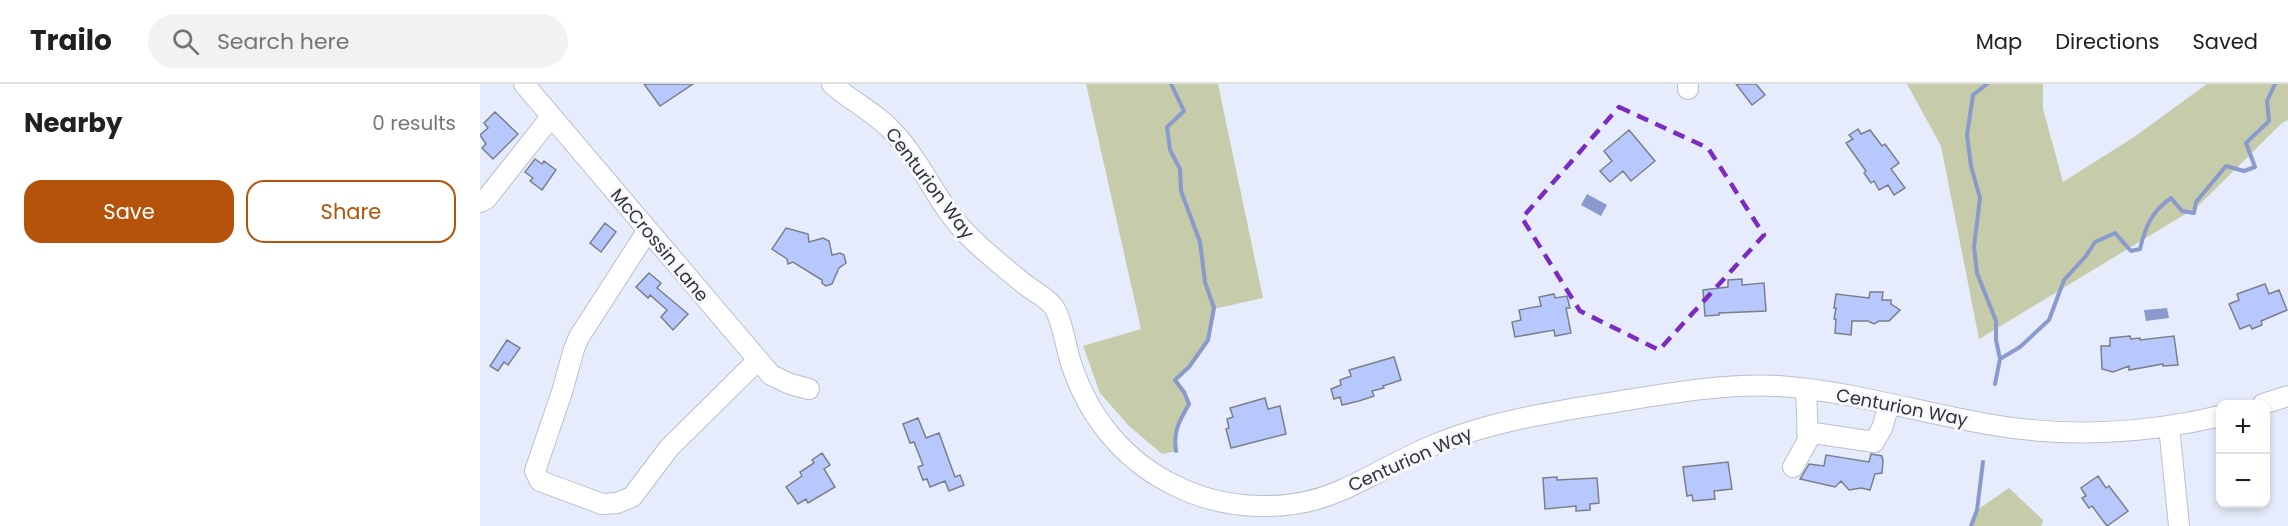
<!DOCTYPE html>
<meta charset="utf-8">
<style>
body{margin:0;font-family:Poppins,sans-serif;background:#f2f2f2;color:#202124}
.controls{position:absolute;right:18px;bottom:18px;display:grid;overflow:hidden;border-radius:12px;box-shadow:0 3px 9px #0003}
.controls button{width:54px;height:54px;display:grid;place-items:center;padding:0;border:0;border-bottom:2px solid #e0e0e0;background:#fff;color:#202124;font:30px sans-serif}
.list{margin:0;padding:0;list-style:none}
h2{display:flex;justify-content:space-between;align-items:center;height:78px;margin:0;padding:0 24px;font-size:26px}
h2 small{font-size:20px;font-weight:400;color:#757577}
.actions{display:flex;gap:12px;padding:18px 24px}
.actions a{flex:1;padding:14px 0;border:2px solid #b45309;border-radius:18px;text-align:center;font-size:21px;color:#b45309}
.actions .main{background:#b45309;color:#fff}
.icon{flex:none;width:33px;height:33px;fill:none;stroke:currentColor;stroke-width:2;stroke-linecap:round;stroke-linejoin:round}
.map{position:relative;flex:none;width:1808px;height:442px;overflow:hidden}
header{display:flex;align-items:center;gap:36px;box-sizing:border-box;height:84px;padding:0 30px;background:#fff;border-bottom:2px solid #e0e0e0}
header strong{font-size:28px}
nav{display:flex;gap:33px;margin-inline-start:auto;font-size:21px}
.search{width:420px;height:54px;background:#f2f2f2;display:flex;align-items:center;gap:15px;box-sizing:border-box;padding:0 21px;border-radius:33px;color:#757577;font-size:22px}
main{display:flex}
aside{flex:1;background:#fff}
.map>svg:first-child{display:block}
.green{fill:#c6cca9}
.water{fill:#8a9acd}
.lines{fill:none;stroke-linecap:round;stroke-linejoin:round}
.stream{stroke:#8a9acd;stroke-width:4}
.building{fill:#b7c8fd;stroke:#7b7f8d;stroke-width:1.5}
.minor-casing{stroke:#babfce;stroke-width:22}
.minor{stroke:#fff;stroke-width:20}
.marked{fill:none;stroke:#7b2cbf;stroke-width:4.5;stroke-dasharray:12 8;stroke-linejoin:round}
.labels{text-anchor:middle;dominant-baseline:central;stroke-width:6;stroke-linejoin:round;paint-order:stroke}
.street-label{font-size:18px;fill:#313338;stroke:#f8f9fc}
</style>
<header>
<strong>Trailo</strong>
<div class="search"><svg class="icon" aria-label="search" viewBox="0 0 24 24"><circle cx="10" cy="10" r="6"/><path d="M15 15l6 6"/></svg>Search here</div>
<nav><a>Map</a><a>Directions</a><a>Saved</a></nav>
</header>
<main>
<aside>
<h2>Nearby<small>0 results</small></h2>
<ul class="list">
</ul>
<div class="actions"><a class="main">Save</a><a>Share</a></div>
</aside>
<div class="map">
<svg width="1808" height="442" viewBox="0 0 1808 442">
<rect width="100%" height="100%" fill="#e6ecfb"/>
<!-- green -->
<path class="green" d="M606 0H738L783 214 733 225 728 256 709 283 695 296 704 308 709 320C699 338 693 347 696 367L682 370 649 342 620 309 603 262 661 245Z
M1427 0H1563V25L1583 98 1654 53 1727 0H1808V36L1802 39 1717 123 1499 255 1461 62Z
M1529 404 1563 436 1561 442H1491L1497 426Z"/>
<!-- water -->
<path class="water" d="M1107 110 1127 121 1121 132 1101 121Z
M1687 224 1689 234 1666 237 1664 226Z"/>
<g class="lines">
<!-- stream -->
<path class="stream" d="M691 0 704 27 687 43 690 66 700 85 701 107 720 158 725 198 734 224 728 256 709 283 695 296 704 308 709 320C699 338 693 347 696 367
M1507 0 1493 11 1487 51 1491 82 1500 114 1494 163 1497 189 1516 237V256L1520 275 1515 300
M1520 275 1540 263 1569 236 1584 196 1606 172 1615 158 1635 149 1651 167 1660 165C1665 143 1672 127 1691 114L1702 127 1714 129 1716 118 1746 82 1764 87 1775 83 1766 59 1789 37 1787 17 1795 0
M1491 442 1497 426 1503 378"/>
</g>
<!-- building -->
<path class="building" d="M164 0H213L180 22Z
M1256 0H1276L1285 11 1272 21Z
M15 28 38 50 13 75 2 64 6 60 0 51 8 44 4 39Z
M1378 45 1381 50 1390 46 1402 62 1405 60 1419 79 1411 85 1425 104 1414 111 1408 101 1399 106 1394 97 1391 99 1384 89 1386 87 1366 59 1373 55 1369 51Z
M1149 46 1175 77 1151 97 1143 87 1130 98 1120 87 1132 77 1124 67Z
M55 75 62 80 64 77 76 86 62 106 50 97 53 94 45 88Z
M125 139 136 148 121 168 110 159Z
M306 144 328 150 329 158 343 154 349 157 352 171 360 169 364 171 366 179 359 184 352 200 346 202 342 199V196L313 178 308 180 307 175 292 165Z
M169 189 181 199 177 204 208 230 193 246 181 233 187 226 170 211 168 214 156 203Z
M1262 195V201L1284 199 1286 227 1239 229V231L1225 232 1223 206 1248 203V196Z
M1785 200 1789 210 1799 206 1807 226 1781 237 1782 241 1772 245 1770 241 1760 245 1749 220 1759 216 1757 210Z
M1390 208H1403L1402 216H1411V220L1420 226 1409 237H1399L1394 240 1388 237H1372L1371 251 1355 249 1356 235H1354L1356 224H1354L1356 210 1389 214Z
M1074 210 1075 214 1087 212 1090 224H1086L1091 249 1075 252 1074 246 1035 253 1032 238 1041 236 1039 226 1061 222 1059 213Z
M1650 252 1651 255 1660 254V256L1694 252 1698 281 1683 282V280L1649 286V282L1633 288 1622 285 1621 262H1630V254Z
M27 256 40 264 28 281 24 278 18 287 10 282Z
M914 273 921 296 903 302 904 304 892 307 894 312 879 317 862 321 860 313 854 315 851 305 861 301 860 296 871 292 869 286Z
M785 314 788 325 800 322 806 350 751 364 746 345 749 344 747 335 753 333 750 324Z
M438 334 446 354 459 349 475 393 480 391 484 401 469 407 465 397 450 403 447 395 443 396 438 383 443 381 434 358 430 359 423 340Z
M342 369 350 381 344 385 355 403 328 419 326 415 318 420 306 403 322 392 320 388 334 379 332 376Z
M1391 370 1402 372 1403 377 1402 389 1395 390 1390 406 1381 404 1369 406 1361 397 1355 403 1320 395 1329 380 1344 382 1346 371 1389 378Z
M1248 378 1252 405 1234 407 1235 415 1213 417 1212 411 1207 412 1203 383Z
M1618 392 1626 404 1629 402 1648 427 1627 442 1612 422 1609 424 1602 414 1606 412 1601 404Z
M1077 393V396L1117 394 1119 419 1110 420V426L1096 427V422L1065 425 1063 394Z"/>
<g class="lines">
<!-- minor casing -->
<g class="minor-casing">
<path id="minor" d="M44 0 291 291 310 300 329 305
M352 0C372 18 397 29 415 50 443 80 457 119 486 149 504 168 526 185 547 202 555 208 567 214 573 222 581 232 586 262 590 276 607 331 643 377 696 402 746 427 811 429 862 406 896 391 928 370 964 357 1015 337 1068 329 1122 320 1179 311 1241 299 1299 302 1369 307 1438 328 1507 340 1584 354 1665 350 1740 332
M1208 5V0
M0 118 6 115 71 33
M168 146 99 253 94 265 82 308 55 387 60 397 122 420 137 419 152 413 189 364 278 276
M1783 320 1808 312
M1689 342 1699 442
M1327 348 1394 358 1402 344 1409 321
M1313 383 1328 356 1326 305"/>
</g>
<!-- minor -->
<use href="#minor" class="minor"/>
</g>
<!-- marked area -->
<path class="marked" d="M1139 23 1228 64 1284 151 1179 266 1100 227 1042 134Z"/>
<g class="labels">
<!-- street labels -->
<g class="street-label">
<text transform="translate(450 99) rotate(53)">Centurion Way</text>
<text transform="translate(180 161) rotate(50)">McCrossin Lane</text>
<text transform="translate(1422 323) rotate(11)">Centurion Way</text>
<text transform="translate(930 375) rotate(-24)">Centurion Way</text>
</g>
</g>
</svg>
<div class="controls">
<button>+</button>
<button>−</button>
</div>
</div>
</main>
